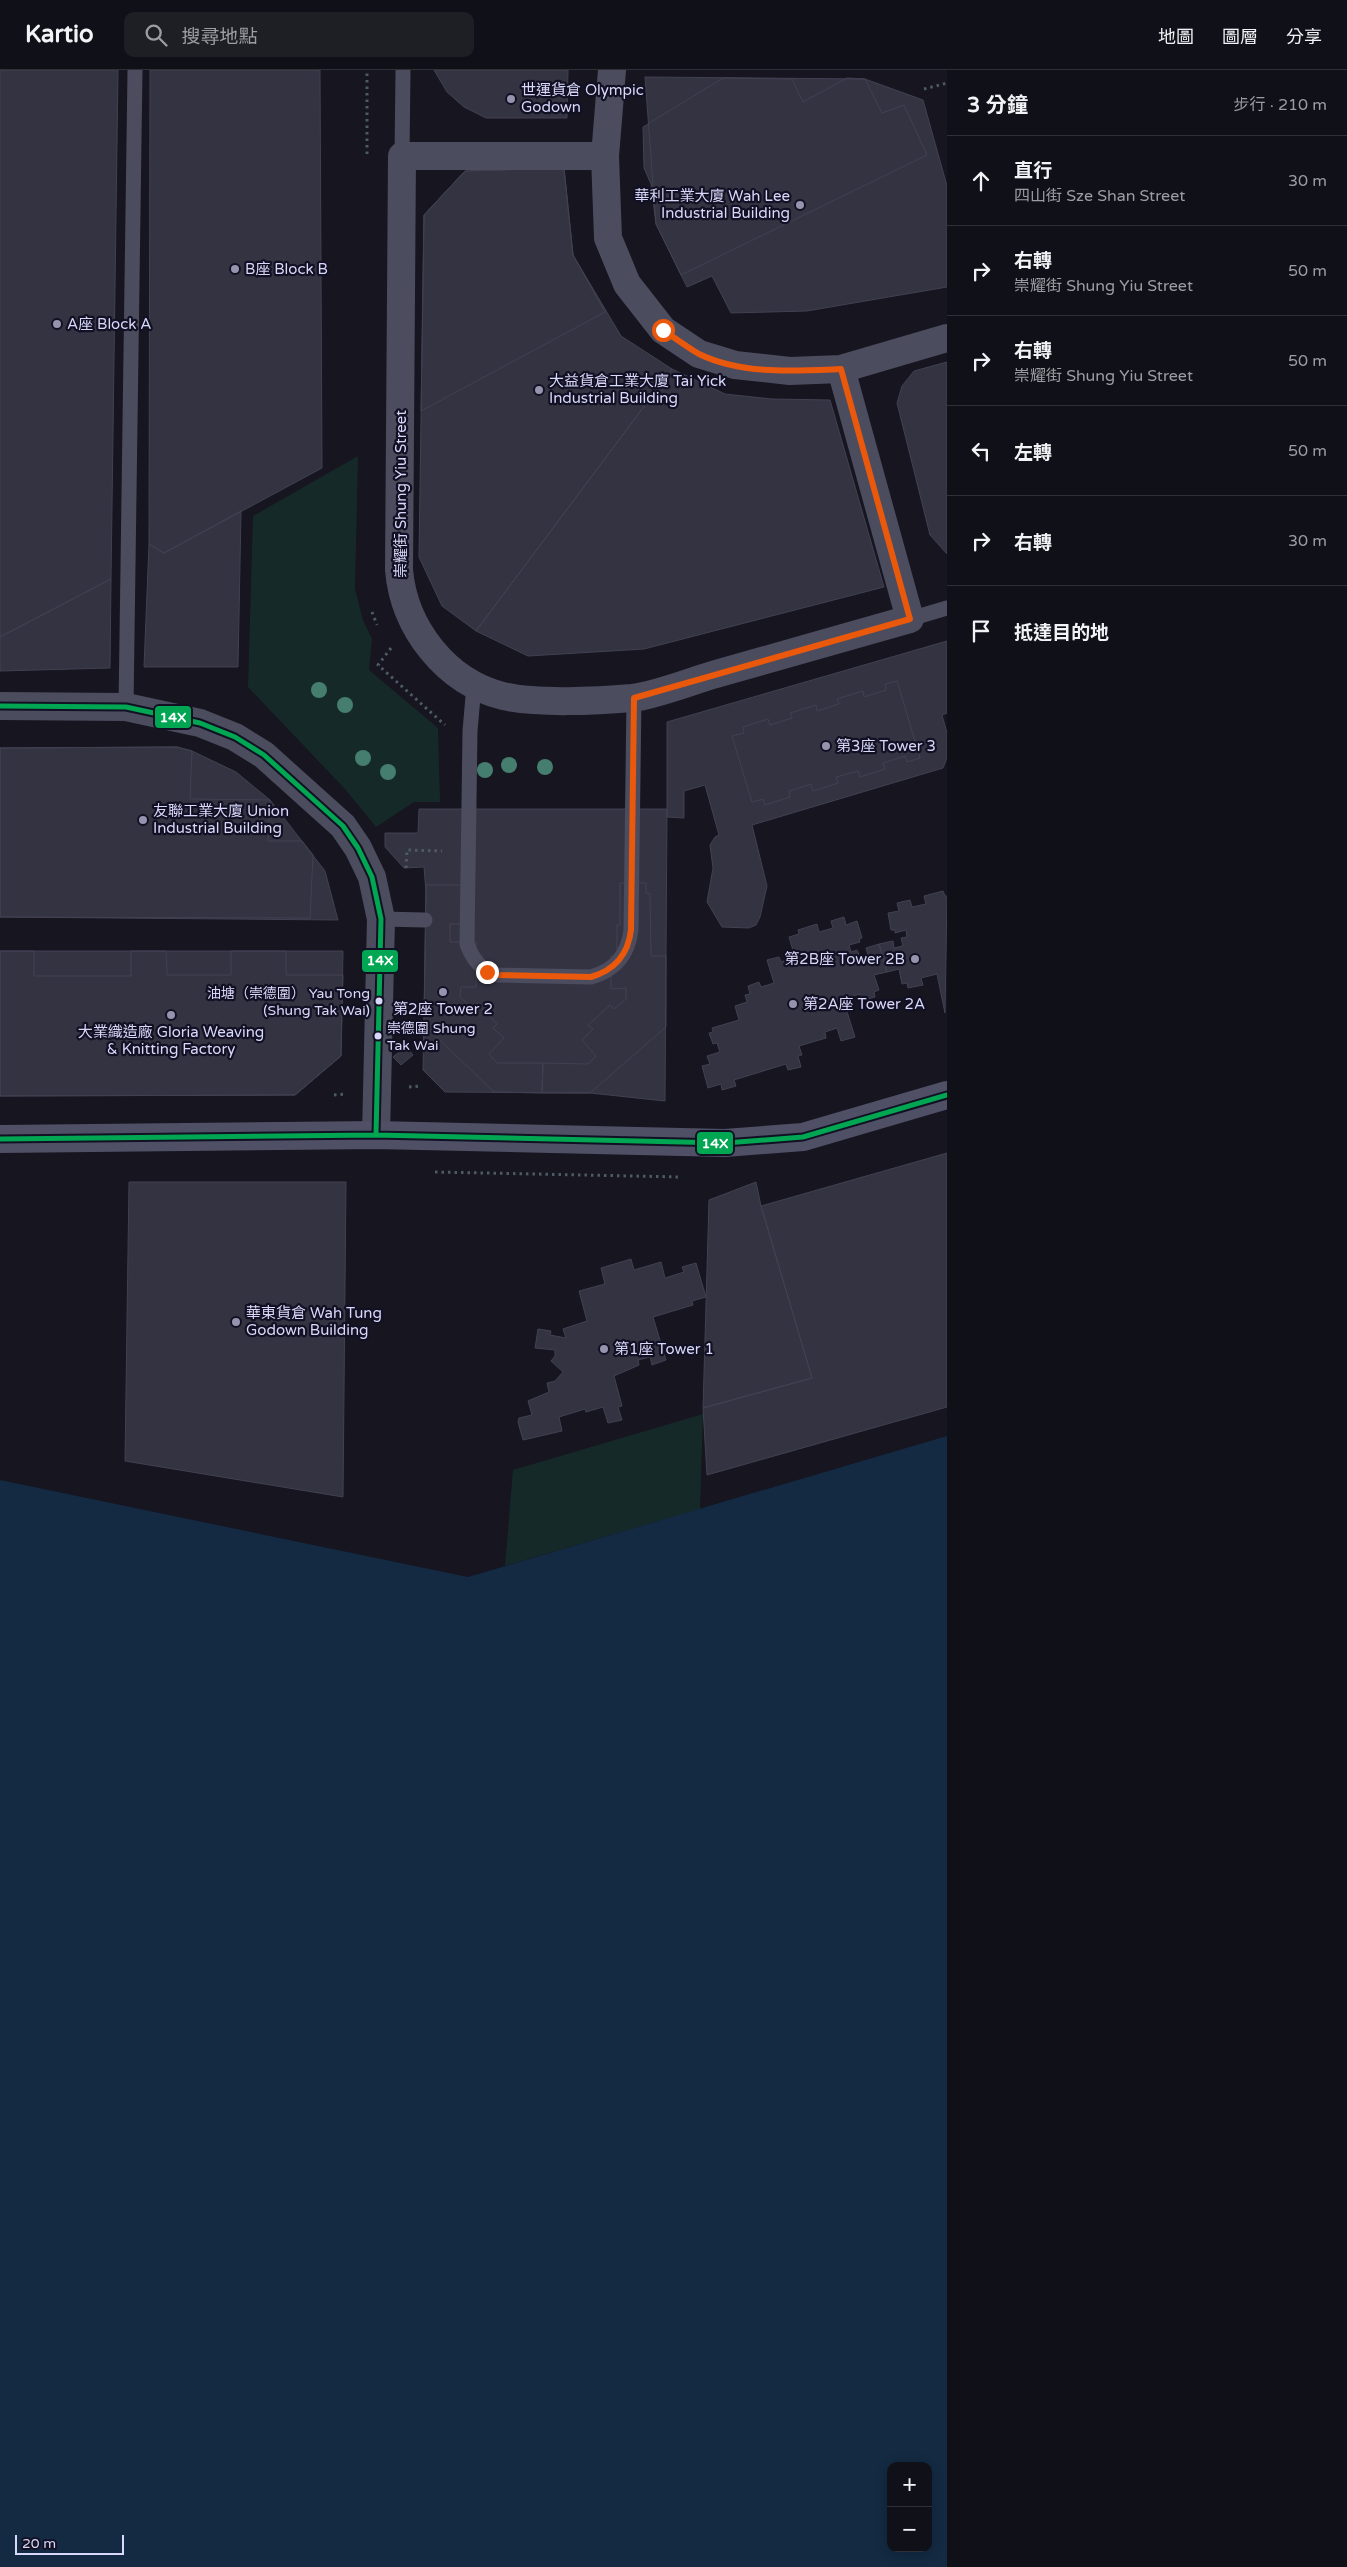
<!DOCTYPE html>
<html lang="zh-TW">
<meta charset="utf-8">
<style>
body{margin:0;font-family:"Varela Round","Noto Sans TC",sans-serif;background:#1e1e25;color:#f1f3f6}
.controls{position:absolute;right:15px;bottom:15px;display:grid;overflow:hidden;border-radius:10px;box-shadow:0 2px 12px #0003}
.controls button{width:45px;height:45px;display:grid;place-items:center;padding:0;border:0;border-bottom:1px solid #303037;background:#101018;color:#f1f3f6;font:25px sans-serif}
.scale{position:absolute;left:15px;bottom:12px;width:109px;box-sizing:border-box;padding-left:5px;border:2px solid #d8d8fb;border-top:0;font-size:14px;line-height:18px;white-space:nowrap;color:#d8d8fb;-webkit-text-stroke:4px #121124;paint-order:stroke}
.stop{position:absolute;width:15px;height:15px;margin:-11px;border:4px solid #ea580c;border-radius:50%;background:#fff}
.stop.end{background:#ea580c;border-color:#fff;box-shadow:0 1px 5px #0008}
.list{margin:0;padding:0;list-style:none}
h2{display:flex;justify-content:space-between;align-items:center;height:65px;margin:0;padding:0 20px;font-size:21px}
h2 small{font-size:16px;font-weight:400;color:#9c9da2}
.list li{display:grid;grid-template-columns:32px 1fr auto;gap:15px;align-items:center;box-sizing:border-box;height:90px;padding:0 20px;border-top:1px solid #303037}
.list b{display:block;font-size:19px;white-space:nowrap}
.list p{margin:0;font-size:16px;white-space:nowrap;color:#9c9da2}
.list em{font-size:16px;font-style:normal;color:#9c9da2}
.icon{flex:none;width:28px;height:28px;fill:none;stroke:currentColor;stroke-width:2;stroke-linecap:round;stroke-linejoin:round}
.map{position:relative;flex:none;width:947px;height:2497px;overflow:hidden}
header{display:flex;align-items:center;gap:30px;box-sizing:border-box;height:70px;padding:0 25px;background:#101018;border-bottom:1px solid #303037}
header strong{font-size:24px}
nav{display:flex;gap:28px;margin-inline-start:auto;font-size:18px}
.search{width:350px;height:45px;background:#1e1e25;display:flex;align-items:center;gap:12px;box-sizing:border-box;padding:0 18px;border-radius:10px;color:#9c9da2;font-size:19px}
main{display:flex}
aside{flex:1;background:#101018}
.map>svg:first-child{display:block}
.green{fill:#152a28}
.water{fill:#132a42;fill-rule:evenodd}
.building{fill:#343342;stroke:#424152}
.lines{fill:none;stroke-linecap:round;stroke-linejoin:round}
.path{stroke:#4d5b64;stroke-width:3;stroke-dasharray:2.5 4;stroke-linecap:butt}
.lane{stroke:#4c4c5f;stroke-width:15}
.street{stroke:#4c4c5f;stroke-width:28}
.secondary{stroke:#4f5065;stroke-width:28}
.bus-1-casing{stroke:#121124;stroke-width:9}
.bus-1{stroke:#00a651;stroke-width:5}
.tree{fill:#457e6e}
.route{stroke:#ea580c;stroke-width:6}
.poi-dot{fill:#9494ae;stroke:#121124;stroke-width:2}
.bus-dot{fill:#d8d8fb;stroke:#121124;stroke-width:2}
.labels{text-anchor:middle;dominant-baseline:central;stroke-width:4.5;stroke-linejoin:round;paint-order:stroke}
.bus-label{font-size:14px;fill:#d8d8fb;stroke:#121124;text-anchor:end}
.poi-label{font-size:15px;fill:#d8d8fb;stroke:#121124;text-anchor:start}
.street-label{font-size:15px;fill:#d8d8fb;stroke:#121124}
.line-badge{stroke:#121124;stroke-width:2}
.badge-label{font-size:14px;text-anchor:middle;font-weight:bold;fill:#fff}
</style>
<header>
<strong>Kartio</strong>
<div class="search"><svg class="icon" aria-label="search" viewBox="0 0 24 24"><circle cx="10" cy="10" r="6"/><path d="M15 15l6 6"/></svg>搜尋地點</div>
<nav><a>地圖</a><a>圖層</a><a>分享</a></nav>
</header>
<main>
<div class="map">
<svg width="947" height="2497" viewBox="0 0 947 2497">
<rect width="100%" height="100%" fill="#161520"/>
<!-- green -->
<path class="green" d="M358 386 355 519 363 550 372 569 369 600 438 658 440 732H414L376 757 345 719 248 617 253 446Z
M703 1344 700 1439 505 1496 513 1400Z"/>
<!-- water -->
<path class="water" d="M947 1366V2497H0V1410L468 1507ZM891 2396H928V2478H891Z"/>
<!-- building -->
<path class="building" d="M0 0H118L111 509 0 567Z
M150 0H320L322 398 164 483 149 474Z
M434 0H568L567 48H486L464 37 447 22Z
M645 7 865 9 923 30 947 116V217L807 241 731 243 712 206 687 217 656 154Z
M723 8 792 9 803 32 847 8 865 9 882 43 904 35 927 85 681 205 656 154 651 114 644 98 643 57Z
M564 98 573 185 621 266 672 299 476 561 442 536 419 487 424 145 465 101Z
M564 98 573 185 605 242 421 341 424 145 465 101Z
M947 292V484L930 465 897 333 902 316 914 301Z
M672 299 725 324 772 329 830 330 884 517 644 579 528 586 476 561Z
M241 441 238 597H144L149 474 164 483Z
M111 509 110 598 0 601V567Z
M947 571V643L942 645 947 663V688L943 698 752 755 767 816 760 847 756 855 749 858 722 857 707 832 713 798 710 775 715 767 719 765 705 715 684 721V748L667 747V652Z
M897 611 920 688 907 692 905 686 883 693 885 699 860 707 858 701 836 707 838 713 813 721 811 714 789 721 790 727 765 735 763 729 752 732 732 666 744 663 743 657 768 649 770 655 792 648 790 643 816 635 817 641 839 634 837 629 863 621 864 627 886 620 885 614Z
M177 677 192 681 236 702 270 730 325 801 338 850 0 847V678Z
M177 677 192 681 190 729 270 730 268 771H302L313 785 310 848 0 847V678Z
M419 739H667L665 1031 590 1023 445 1022 423 1000 426 822 424 797 404 798 385 777V763H418Z
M620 813H646V823L650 824 651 886H666V957L590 1023H542L543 993 588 994 596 986 582 970 593 959 588 955 610 935 614 939 626 929V918L611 919V886H617V855H620Z
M426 815H466L465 854H450V872H476V917H461L460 927 472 938 477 933 497 954 493 958 504 968 489 984 497 993H543L542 1023 494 1022 424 955Z
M943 821 945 826H947L945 943 937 904 921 908 923 915 908 918 907 913 902 914 899 899 887 902 879 874 893 871 894 878 903 876 901 868 907 867 906 860 895 863V860H891L888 843 899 841 897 833 910 830 912 837 926 834 924 826Z
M844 847 846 855 857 851 862 868 859 869 860 872 849 875 851 882 857 880 860 887 868 885 866 878 879 874 887 902 874 905 879 920 874 922 875 927 861 931 860 924 843 929 855 967 841 971 837 958 825 962 826 968 799 976 802 985 798 986 801 997 788 1000 786 994 734 1010 736 1016 722 1020 721 1014 708 1018 702 996 710 994 707 986 720 982 717 973 713 974 709 963 713 962 712 958 739 950 735 936 747 932 745 925 750 924 748 916 759 912 761 917 774 913 767 890 779 887 781 892 795 887 789 867 799 864 798 860 817 854 819 862 833 858 831 851Z
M0 881H343L341 986 295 1025 0 1026Z
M0 881H34V906H131V881H166L167 905H231V881H286V905H343L341 986 295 1025 0 1026Z
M406 976 413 985 401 995 393 987Z
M947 1083V1337L707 1405 703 1338 812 1308 761 1136Z
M129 1112H346L343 1427 125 1391Z
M756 1112 761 1136 812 1308 703 1338 709 1130Z
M631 1189 634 1200 661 1192 665 1208 684 1202 682 1197 696 1193 706 1227 692 1231 693 1235 653 1247 666 1290 652 1295 650 1287 638 1290 639 1295 614 1306 622 1336 618 1337 622 1350 608 1353 603 1337 586 1342 585 1339 559 1347 562 1361 523 1370 518 1352 519 1348 532 1345 528 1331 549 1322 547 1313 555 1311 563 1302 551 1291 555 1286V1280L535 1278 538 1259 551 1261 550 1265 566 1268 563 1259 587 1251 579 1221 605 1214 601 1198Z"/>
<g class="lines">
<!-- path -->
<path class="path" d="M924 19 947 13
M367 84V0
M372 542 377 555
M391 578 378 595 445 655
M406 798 407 780 442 781
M409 1017 420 1016
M334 1025 346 1024
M435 1102 681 1107"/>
<!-- lane -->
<path class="lane" d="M402 86 403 0
M910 549 947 538
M474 615 470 661 467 874C473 890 481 900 498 905L591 907C615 900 628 885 631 860L634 628
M126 637 135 0
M381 849 425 850"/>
<!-- street -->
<path class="street" d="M612 0 605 86 608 168 627 214 663 260 699 284 735 295 790 301 841 299 947 268
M605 86H402L399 500C404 558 446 612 503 626 536 634 598 631 632 628 657 625 691 611 716 604 781 586 845 567 910 549L841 299
M0 636 126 637 200 653 235 667 264 685 343 756 358 778 372 807 381 849 376 1065"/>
<!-- secondary -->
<path class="secondary" d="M0 1069 376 1065 725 1073 803 1067 947 1025"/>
<!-- bus-1 casing -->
<g class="bus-1-casing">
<path id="bus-1" d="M0 636 126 637 200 653 235 667 264 685 343 756 358 778 372 807 381 849 376 1065
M0 1069 376 1065 725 1073 803 1067 947 1025"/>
</g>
<!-- bus-1 -->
<use href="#bus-1" class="bus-1"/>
</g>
<!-- trees -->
<g class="tree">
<circle cx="319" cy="620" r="8"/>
<circle cx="345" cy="635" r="8"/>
<circle cx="363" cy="688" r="8"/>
<circle cx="509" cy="695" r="8"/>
<circle cx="545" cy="697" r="8"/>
<circle cx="485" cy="700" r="8"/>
<circle cx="388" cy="702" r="8"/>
</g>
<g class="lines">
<!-- route -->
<path class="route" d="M487 902 498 905 591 907C615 900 628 885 631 860L634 628 910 549 841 299C795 301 742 305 699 284 687 277 675 268 663 260"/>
</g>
<!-- markers -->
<g class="poi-dot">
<circle cx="511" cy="29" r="5"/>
<circle cx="800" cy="135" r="5"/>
<circle cx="235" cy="199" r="5"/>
<circle cx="57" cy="254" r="5"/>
<circle cx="539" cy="320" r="5"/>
<circle cx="826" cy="676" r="5"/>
<circle cx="143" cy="750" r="5"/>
<circle cx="915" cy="889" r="5"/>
<circle cx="443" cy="922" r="5"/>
<circle cx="793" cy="934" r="5"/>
<circle cx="171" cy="945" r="5"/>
<circle cx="236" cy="1252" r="5"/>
<circle cx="604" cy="1279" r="5"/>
</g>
<g class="bus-dot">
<circle cx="379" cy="931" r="4.5"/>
<circle cx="378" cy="966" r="4.5"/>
</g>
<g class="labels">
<!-- bus labels -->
<g class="bus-label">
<text x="370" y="923">油塘（崇德圍） Yau Tong<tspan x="370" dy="17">(Shung Tak Wai)</tspan></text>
<text x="387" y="958" text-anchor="start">崇德圍 Shung<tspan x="387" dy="17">Tak Wai</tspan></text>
</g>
<!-- poi labels -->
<g class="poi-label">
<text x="521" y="20">世運貨倉 Olympic<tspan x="521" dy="17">Godown</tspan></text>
<text x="790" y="126" text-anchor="end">華利工業大廈 Wah Lee<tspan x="790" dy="17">Industrial Building</tspan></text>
<text x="245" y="199">B座 Block B</text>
<text x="67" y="254">A座 Block A</text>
<text x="549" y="311">大益貨倉工業大廈 Tai Yick<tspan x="549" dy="17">Industrial Building</tspan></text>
<text x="836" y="676">第3座 Tower 3</text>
<text x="153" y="741">友聯工業大廈 Union<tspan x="153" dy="17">Industrial Building</tspan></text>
<text x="905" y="889" text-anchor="end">第2B座 Tower 2B</text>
<text x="803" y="934">第2A座 Tower 2A</text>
<text x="443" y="939" text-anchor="middle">第2座 Tower 2</text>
<text x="171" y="962" text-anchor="middle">大業織造廠 Gloria Weaving<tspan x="171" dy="17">&amp; Knitting Factory</tspan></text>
<text x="246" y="1243">華東貨倉 Wah Tung<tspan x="246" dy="17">Godown Building</tspan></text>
<text x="614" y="1279">第1座 Tower 1</text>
</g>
<!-- street labels -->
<g class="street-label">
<text transform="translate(401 424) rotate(-90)">崇耀街 Shung Yiu Street</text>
</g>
</g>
<g class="line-badge">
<rect x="154" y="635" width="38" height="24" rx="5" fill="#00a651"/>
<rect x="361" y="879" width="38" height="24" rx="5" fill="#00a651"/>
<rect x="696" y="1061" width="38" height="24" rx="5" fill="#00a651"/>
</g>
<g class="badge-label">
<text x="173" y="652">14X</text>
<text x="380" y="895">14X</text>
<text x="715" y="1078">14X</text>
</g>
</svg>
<div class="controls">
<button>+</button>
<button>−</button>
</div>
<div class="scale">20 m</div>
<div class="stop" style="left:663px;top:260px"></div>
<div class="stop end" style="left:487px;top:902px"></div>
</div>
<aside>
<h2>3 分鐘<small>步行 · 210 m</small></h2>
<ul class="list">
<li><svg class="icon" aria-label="ahead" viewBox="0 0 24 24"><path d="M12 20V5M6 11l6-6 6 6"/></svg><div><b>直行</b><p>四山街 Sze Shan Street</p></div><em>30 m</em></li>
<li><svg class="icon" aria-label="right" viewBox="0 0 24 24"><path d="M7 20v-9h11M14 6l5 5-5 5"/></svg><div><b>右轉</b><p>崇耀街 Shung Yiu Street</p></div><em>50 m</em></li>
<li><svg class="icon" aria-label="right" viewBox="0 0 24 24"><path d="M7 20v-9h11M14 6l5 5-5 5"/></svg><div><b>右轉</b><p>崇耀街 Shung Yiu Street</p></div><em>50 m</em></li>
<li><svg class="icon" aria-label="left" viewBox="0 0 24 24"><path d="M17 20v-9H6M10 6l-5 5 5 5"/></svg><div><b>左轉</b></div><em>50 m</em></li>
<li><svg class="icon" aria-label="right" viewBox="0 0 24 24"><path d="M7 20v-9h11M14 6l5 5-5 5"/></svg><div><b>右轉</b></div><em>30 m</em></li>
<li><svg class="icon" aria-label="arrive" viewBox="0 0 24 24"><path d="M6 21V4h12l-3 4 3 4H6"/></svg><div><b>抵達目的地</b></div></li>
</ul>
</aside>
</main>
